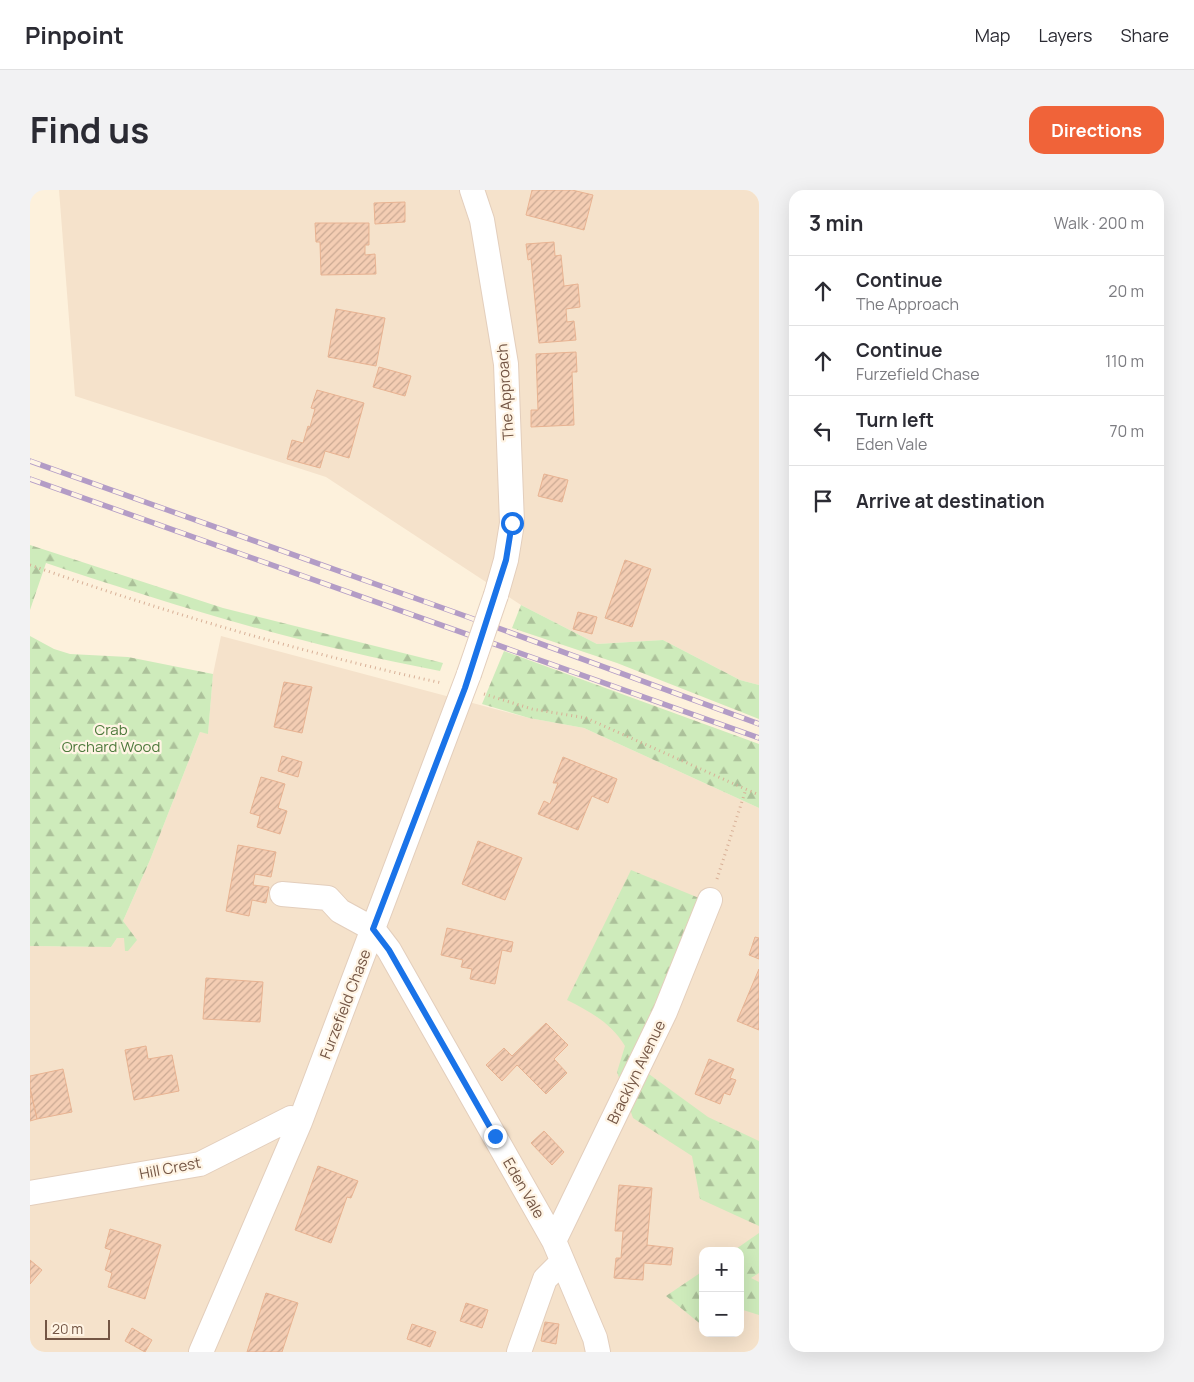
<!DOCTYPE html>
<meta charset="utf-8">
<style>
body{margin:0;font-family:Manrope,sans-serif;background:#f2f2f3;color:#2b2b33}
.controls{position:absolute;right:15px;bottom:15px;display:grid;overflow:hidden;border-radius:10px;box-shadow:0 5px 20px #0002}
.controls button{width:45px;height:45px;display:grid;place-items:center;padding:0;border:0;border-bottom:1px solid #e1e1e2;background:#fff;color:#2b2b33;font:25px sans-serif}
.scale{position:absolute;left:15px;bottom:12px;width:65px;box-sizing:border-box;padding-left:5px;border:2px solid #735544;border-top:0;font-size:14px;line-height:18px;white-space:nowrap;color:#735544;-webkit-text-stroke:4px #fff4e4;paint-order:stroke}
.stop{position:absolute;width:15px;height:15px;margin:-11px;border:4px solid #1a73e8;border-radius:50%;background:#fff}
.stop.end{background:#1a73e8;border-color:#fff;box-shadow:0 1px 5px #0008}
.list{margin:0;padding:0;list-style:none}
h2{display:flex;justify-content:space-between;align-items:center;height:65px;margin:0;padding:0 20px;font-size:21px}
h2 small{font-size:16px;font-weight:400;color:#7c7c81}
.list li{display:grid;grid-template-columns:32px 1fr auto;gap:15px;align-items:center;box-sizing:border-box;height:70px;padding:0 20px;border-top:1px solid #e1e1e2}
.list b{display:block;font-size:19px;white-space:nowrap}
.list p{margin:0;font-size:16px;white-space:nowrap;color:#7c7c81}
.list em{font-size:16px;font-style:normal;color:#7c7c81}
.icon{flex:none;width:28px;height:28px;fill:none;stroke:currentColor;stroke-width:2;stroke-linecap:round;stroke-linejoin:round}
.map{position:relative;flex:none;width:729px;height:1162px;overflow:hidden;border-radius:15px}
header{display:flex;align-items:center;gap:30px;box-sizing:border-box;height:70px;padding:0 25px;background:#fff;border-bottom:1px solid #e1e1e2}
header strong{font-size:24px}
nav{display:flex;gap:28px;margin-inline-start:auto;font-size:18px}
.intro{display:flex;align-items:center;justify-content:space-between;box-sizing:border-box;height:120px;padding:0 30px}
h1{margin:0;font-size:35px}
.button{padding:12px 22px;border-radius:15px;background:#f06339;color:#fff;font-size:18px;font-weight:700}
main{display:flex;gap:30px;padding:0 30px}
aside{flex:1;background:#fff;border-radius:15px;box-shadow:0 5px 20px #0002}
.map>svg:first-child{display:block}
.residential{fill:#f5e2cb;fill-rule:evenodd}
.forest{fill:url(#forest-firs)}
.building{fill:url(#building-hatch);stroke:#e8b392}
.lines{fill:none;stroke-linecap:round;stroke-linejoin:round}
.minor-casing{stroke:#e3cebc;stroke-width:26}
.path{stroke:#d8b097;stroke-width:3;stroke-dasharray:1 4;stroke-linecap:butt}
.minor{stroke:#fff;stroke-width:24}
.rail-casing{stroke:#b39cc6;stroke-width:5.5}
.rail{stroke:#fff4e4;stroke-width:4;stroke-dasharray:11;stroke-linecap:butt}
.minor-bridge-casing{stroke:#e3cebc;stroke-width:26;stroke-linecap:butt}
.minor-bridge{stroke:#fff;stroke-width:24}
.route{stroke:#1a73e8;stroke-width:6}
.labels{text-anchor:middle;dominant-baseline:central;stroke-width:4.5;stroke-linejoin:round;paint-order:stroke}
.street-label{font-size:15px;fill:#735544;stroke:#fff4e4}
.park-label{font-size:15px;fill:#4e7a3c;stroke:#fff4e4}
</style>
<header>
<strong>Pinpoint</strong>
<nav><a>Map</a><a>Layers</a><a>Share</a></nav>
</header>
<div class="intro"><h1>Find us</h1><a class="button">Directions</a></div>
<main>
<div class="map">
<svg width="729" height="1162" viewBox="0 0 729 1162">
<defs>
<pattern id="forest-firs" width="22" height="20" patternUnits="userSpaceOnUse" patternTransform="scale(1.25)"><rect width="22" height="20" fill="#ceebbb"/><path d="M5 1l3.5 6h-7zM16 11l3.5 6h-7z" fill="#acc19a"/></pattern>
<pattern id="building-hatch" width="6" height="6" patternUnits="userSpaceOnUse" patternTransform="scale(1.25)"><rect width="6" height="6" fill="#f4cdb3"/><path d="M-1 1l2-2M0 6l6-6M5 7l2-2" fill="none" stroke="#caa993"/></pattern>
</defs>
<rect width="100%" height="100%" fill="#fdf1dc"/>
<!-- residential -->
<path class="residential" d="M29 0H729V495L710 490 633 450 567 454 491 415 296 287 45 206Z
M191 446 499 528 554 538 729 618V1162H0V756L81 757 87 748H95V760L98 761 93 731 120 670 170 542 178 543 183 484ZM673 1061H710V1143H673Z"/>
<!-- forest -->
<path class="forest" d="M0 355 193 418 413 473 410 481C276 456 145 416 16 373L0 420Z
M491 415 567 454 633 450 710 490 729 495V529L587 473 482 438Z
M0 446 24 459 40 464 98 467 183 484 178 544 170 542 120 670 93 731 107 750 98 761H95L94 748H87L81 757 0 756Z
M474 461 729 554V618L554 538 499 528 452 514Z
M601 680 669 708 648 767 601 871 678 927 729 951V1036L670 1009 662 966 603 928 587 882 595 856C581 833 561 822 537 810Z
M729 1043V1083L721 1088 729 1092V1125L710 1119V1061H703Z
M673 1081V1136L636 1106Z"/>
<!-- building -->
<path class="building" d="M502 0H542L563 5 554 40 496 25Z
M375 12V32L345 34 344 13Z
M285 33H339V55H335V65L345 64 346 84 291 85 290 52H286Z
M524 52 525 66 531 65 534 96 548 94 550 117 536 119 537 132 544 131 546 150 509 153 501 69 498 70 496 54Z
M306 119 355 128 346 176 298 167Z
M546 162 547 182H542L544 235 501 237V220H508L506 164Z
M349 177 381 186 375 206 343 197Z
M287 200 334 213 319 268 295 261 290 278 257 269 262 250 273 253 278 236 280 237 285 219 281 218Z
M514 284 538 290 532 312 508 306Z
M595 370 621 379 602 437 575 428Z
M548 422 567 427 562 444 543 439Z
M254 492 282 497 272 543 244 537Z
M252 566 272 572 268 587 248 581Z
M533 567 587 589 578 613 562 606 548 640 508 624 514 611 520 614 528 593H523Z
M231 587 255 594 248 618 257 621 250 644 227 637 230 626 220 623Z
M448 651 492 668 475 710 432 694Z
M208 655 246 662 241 687 225 684 223 695 239 697 236 713 222 710 219 726 196 721Z
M417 738 483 752 481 762 472 760 465 794 440 789 442 779 431 777 433 770 411 765Z
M725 747 729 748V769L719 765Z
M729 779V840L707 831Z
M176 788 233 792 230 832 173 829Z
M516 833 538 855 524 869 537 883 516 904 487 875 472 891 456 875 474 858 482 866Z
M116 856 118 869 142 865 149 901 104 910 95 860Z
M679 869 704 879 700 888 706 890 700 905 694 903 690 914 665 904Z
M33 879 42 922 7 929 0 898V886Z
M0 898 7 929 0 931Z
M514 941 534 962 522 975 501 953Z
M288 976 328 991 321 1008 317 1007 301 1053 265 1040Z
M589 995 622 998 617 1055 643 1058 641 1075 614 1073 613 1090 584 1088 586 1068H591L593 1041H585Z
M80 1039 131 1055 115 1109 78 1097 82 1083 75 1080 81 1060 75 1058Z
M0 1070 12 1080 0 1094Z
M236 1103 268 1113 252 1162H217Z
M436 1113 458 1120 452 1138 430 1131Z
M515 1132 529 1134 526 1154 511 1151Z
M382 1134 406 1142 400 1157 377 1149Z
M102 1138 122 1150 115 1162 95 1151Z"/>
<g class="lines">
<!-- minor casing -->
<g class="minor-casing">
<path id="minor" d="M442 0 452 30 476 174 482 333 476 370 466 405
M252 704 298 708 310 721 343 739 359 760 524 1051 565 1148 568 1162
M0 1003 170 974 261 928 270 932
M524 1051 635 822 680 710
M171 1162 270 932 439 484
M489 1162 515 1089 532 1072"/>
</g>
<!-- path -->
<path class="path" d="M0 375C135 422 272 463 412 493
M454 504 502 519 556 528 729 605
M687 689 716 599"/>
<!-- minor -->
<use href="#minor" class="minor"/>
<!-- rail casing -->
<g class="rail-casing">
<path id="rail" d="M0 271 438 427 729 534
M0 289 729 548"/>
</g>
<!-- rail -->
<use href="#rail" class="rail"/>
<!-- minor-bridge casing -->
<g class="minor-bridge-casing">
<path id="minor-bridge" d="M439 484 466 405"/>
</g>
<!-- minor-bridge -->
<use href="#minor-bridge" class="minor-bridge"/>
</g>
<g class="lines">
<!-- route -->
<path class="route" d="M465 946 359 760 343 739 435 498 476 370 482 333"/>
</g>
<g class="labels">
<!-- street labels -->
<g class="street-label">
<text transform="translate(475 202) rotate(-94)">The Approach</text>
<text transform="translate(315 814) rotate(-69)">Furzefield Chase</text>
<text transform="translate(606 882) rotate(-64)">Bracklyn Avenue</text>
<text transform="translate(140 978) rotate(-11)">Hill Crest</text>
<text transform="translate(494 998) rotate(60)">Eden Vale</text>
</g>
<!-- park labels -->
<g class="park-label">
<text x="81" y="539">Crab<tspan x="81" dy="17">Orchard Wood</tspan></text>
</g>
</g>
</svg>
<div class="controls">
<button>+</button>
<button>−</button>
</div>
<div class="scale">20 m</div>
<div class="stop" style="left:482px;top:333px"></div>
<div class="stop end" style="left:465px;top:946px"></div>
</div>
<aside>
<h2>3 min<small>Walk · 200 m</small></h2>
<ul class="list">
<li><svg class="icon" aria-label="ahead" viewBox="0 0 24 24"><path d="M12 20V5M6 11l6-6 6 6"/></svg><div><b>Continue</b><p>The Approach</p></div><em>20 m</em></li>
<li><svg class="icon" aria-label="ahead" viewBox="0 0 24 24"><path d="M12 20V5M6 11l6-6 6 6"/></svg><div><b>Continue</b><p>Furzefield Chase</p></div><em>110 m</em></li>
<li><svg class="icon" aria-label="left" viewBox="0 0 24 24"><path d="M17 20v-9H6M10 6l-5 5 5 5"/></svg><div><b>Turn left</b><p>Eden Vale</p></div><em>70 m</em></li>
<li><svg class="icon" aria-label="arrive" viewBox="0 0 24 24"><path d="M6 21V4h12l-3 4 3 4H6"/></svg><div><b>Arrive at destination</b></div></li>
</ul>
</aside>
</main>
